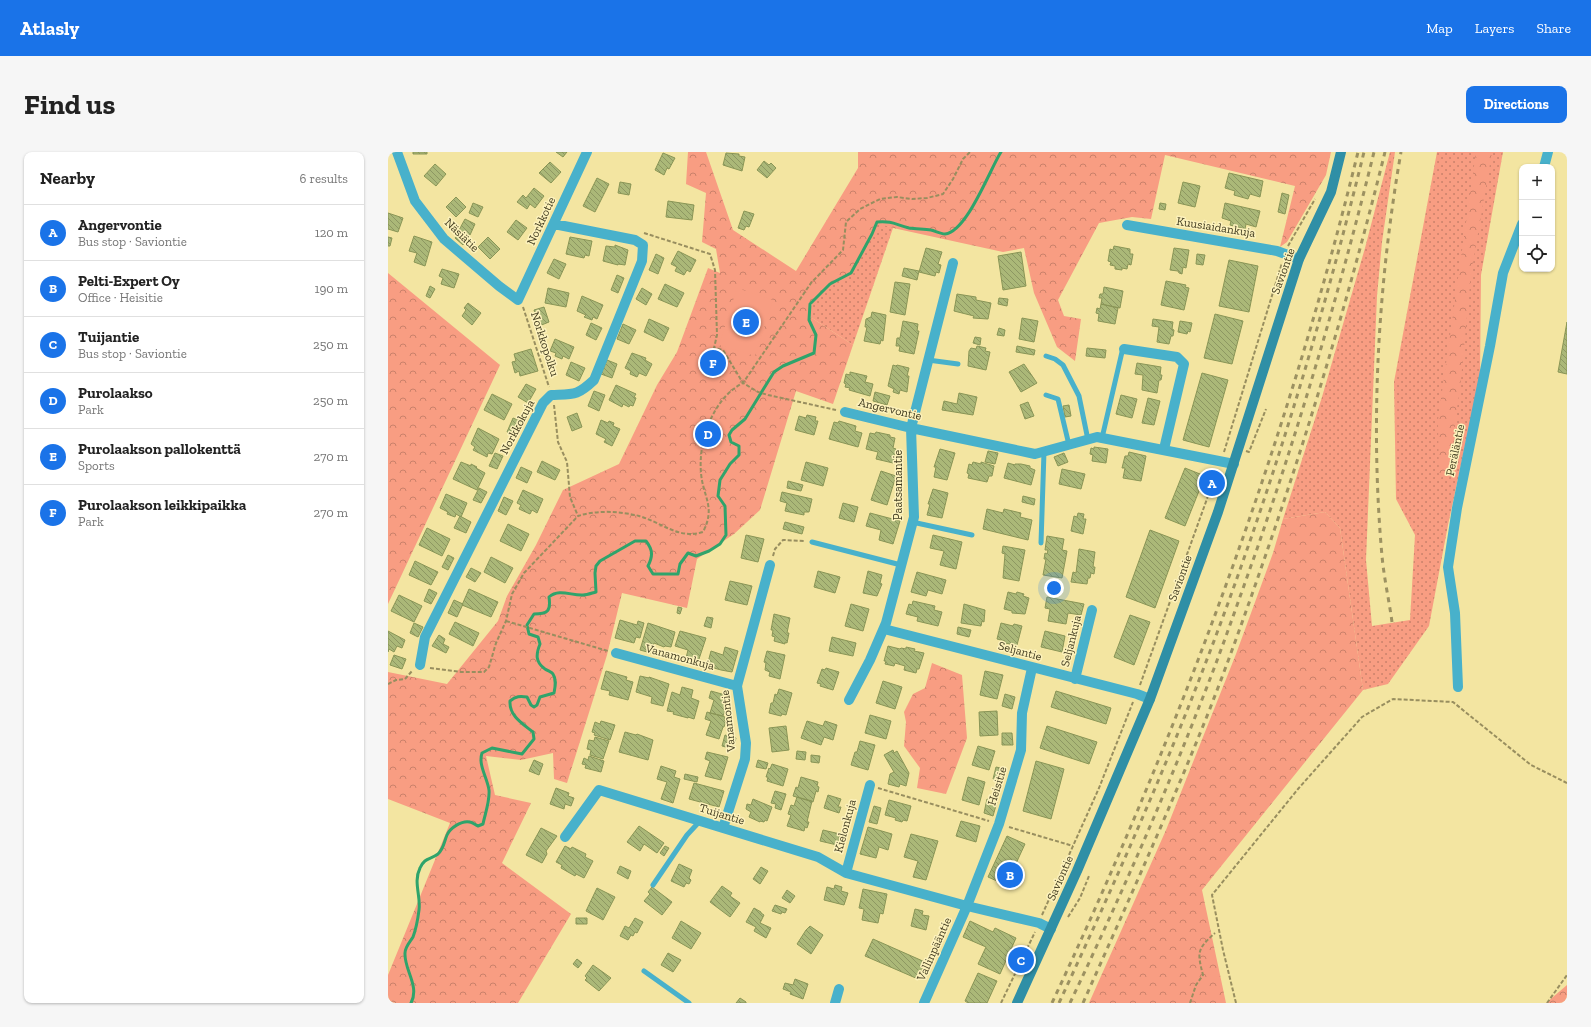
<!DOCTYPE html>
<meta charset="utf-8">
<style>
body{margin:0;font-family:"Zilla Slab",serif;background:#f6f6f6;color:#222}
.controls{position:absolute;right:12px;top:12px;display:grid;overflow:hidden;border-radius:8px;box-shadow:0 1px 3px #0004}
.controls button{width:36px;height:36px;display:grid;place-items:center;padding:0;border:0;border-bottom:1px solid #e0e0e0;background:#fff;color:#222;font:20px sans-serif}
.you{position:absolute;left:666px;top:436px;width:14px;height:14px;margin:-10px;border:3px solid #fff;border-radius:50%;background:#1a73e8;box-shadow:0 0 0 6px #1a73e833}
.badge{display:grid;place-items:center;width:26px;height:26px;border-radius:50%;background:#1a73e8;color:#fff;font-size:13px;font-weight:700}
.pin{position:absolute;translate:-50% -50%;border:2px solid #fff;box-shadow:0 1px 4px #0006}
.list{margin:0;padding:0;list-style:none}
h2{display:flex;justify-content:space-between;align-items:center;height:52px;margin:0;padding:0 16px;font-size:17px}
h2 small{font-size:13px;font-weight:400;color:#767676}
.list li{display:grid;grid-template-columns:26px 1fr auto;gap:12px;align-items:center;box-sizing:border-box;height:56px;padding:0 16px;border-top:1px solid #e0e0e0}
.list b{display:block;font-size:15px;white-space:nowrap}
.list p{margin:0;font-size:13px;white-space:nowrap;color:#767676}
.list em{font-size:13px;font-style:normal;color:#767676}
.icon{flex:none;width:22px;height:22px;fill:none;stroke:currentColor;stroke-width:2;stroke-linecap:round;stroke-linejoin:round}
.map{position:relative;flex:none;width:1179px;height:851px;overflow:hidden;border-radius:8px}
header{display:flex;align-items:center;gap:24px;box-sizing:border-box;height:56px;padding:0 20px;background:#1a73e8;color:#fff}
header strong{font-size:19px}
nav{display:flex;gap:22px;margin-inline-start:auto;font-size:14px}
.intro{display:flex;align-items:center;justify-content:space-between;box-sizing:border-box;height:96px;padding:0 24px}
h1{margin:0;font-size:28px}
.button{padding:10px 18px;border-radius:8px;background:#1a73e8;color:#fff;font-size:14px;font-weight:700}
main{display:flex;gap:24px;padding:0 24px}
aside{flex:1;background:#fff;border-radius:8px;box-shadow:0 1px 3px #0004}
.map>svg:first-child{display:block}
.grass{fill:url(#grass-dots)}
.forest{fill:url(#forest-crowns)}
.pitch{fill:#f89d82}
.lines{fill:none;stroke-linecap:round;stroke-linejoin:round}
.stream{stroke:#2fa46b;stroke-width:3}
.building{fill:url(#building-back-hatch);stroke:#899556}
.path{stroke:#988e5f;stroke-width:2;stroke-dasharray:4 2;stroke-linecap:butt}
.lane{stroke:#48b1cb;stroke-width:5}
.street{stroke:#48b1cb;stroke-width:10}
.secondary{stroke:#2f8fa6;stroke-width:10}
.rail{stroke:#9c9161;stroke-width:3;stroke-dasharray:5 5;stroke-linecap:butt}
.labels{text-anchor:middle;dominant-baseline:central;stroke-width:3;stroke-linejoin:round;paint-order:stroke}
.street-label{font-size:12px;fill:#423c20;stroke:#fdf2bc}
</style>
<header>
<strong>Atlasly</strong>
<nav><a>Map</a><a>Layers</a><a>Share</a></nav>
</header>
<div class="intro"><h1>Find us</h1><a class="button">Directions</a></div>
<main>
<aside>
<h2>Nearby<small>6 results</small></h2>
<ul class="list">
<li><span class="badge">A</span><div><b>Angervontie</b><p>Bus stop · Saviontie</p></div><em>120 m</em></li>
<li><span class="badge">B</span><div><b>Pelti-Expert Oy</b><p>Office · Heisitie</p></div><em>190 m</em></li>
<li><span class="badge">C</span><div><b>Tuijantie</b><p>Bus stop · Saviontie</p></div><em>250 m</em></li>
<li><span class="badge">D</span><div><b>Purolaakso</b><p>Park</p></div><em>250 m</em></li>
<li><span class="badge">E</span><div><b>Purolaakson pallokenttä</b><p>Sports</p></div><em>270 m</em></li>
<li><span class="badge">F</span><div><b>Purolaakson leikkipaikka</b><p>Park</p></div><em>270 m</em></li>
</ul>
</aside>
<div class="map">
<svg width="1179" height="851" viewBox="0 0 1179 851">
<defs>
<pattern id="grass-dots" width="8" height="8" patternUnits="userSpaceOnUse"><rect width="8" height="8" fill="#f89d82"/><path d="M2 2h.1M6 6h.1" fill="none" stroke="#ca816a" stroke-width="1.8" stroke-linecap="round"/></pattern>
<pattern id="forest-crowns" width="20" height="18" patternUnits="userSpaceOnUse"><rect width="20" height="18" fill="#f89d82"/><path d="M2 6a3 3 0 1 1 6 0M12 15a3 3 0 1 1 6 0" fill="none" stroke="#ca816a"/></pattern>
<pattern id="building-back-hatch" width="6" height="6" patternUnits="userSpaceOnUse"><rect width="6" height="6" fill="#abb878"/><path d="M-1 5l2 2M0 0l6 6M5-1l2 2" fill="none" stroke="#8d9762"/></pattern>
</defs>
<rect width="100%" height="100%" fill="#f3e5a1"/>
<!-- grass -->
<path class="grass" d="M1002 0H1007L994 90 989 144 978 408 984 474 1022 468 1027 383 1008 347 1006 230 1049 0H1115L1093 123 1092 224 1060 373 1041 474 1000 532 975 538 952 376 937 360 895 367 934 245 977 96Z
M489 70 505 76 465 193 421 164C424 137 445 134 462 120 469 115 485 80 489 70Z"/>
<!-- forest -->
<path class="forest" d="M300 0H318L345 78 408 119 470 16V0H943L938 23 899 90 892 95 907 34 777 3 763 67 744 65 711 71 670 148 676 164 693 167 687 209 669 195 646 141 636 96 615 100 505 76 489 71 484 82 463 121 442 132 422 152 421 164 465 193 445 252 408 239 372 358 346 382 309 407 299 456 234 441 219 503 179 631 166 627 165 601 133 608 98 604 107 643 143 651 114 711 183 762 130 851H0V823L62 671 0 647V520L59 532 110 469 119 444 148 393 175 338 231 312 269 233 289 200 320 116 332 121 328 97 314 90 318 41 298 32Z
M1088 0H1104L1083 122 1072 237 1059 319 1051 328 1050 268Z
M0 121 112 213 0 452Z
M937 360 952 376 975 538 814 738 838 851H701L778 678 848 502 885 401 895 367Z
M544 511 574 523 579 586 558 642 529 636 532 616 516 594 518 570 516 560 525 542 537 536Z
M1179 833V851H1158Z"/>
<!-- pitch -->
<path class="pitch" d="M349 136 385 148 367 204 331 193Z"/>
<g class="lines">
<!-- stream -->
<path class="stream" d="M23 851C32 834 16 818 17 801 17 795 22 790 25 785 28 777 30 766 31 758 33 744 25 730 32 716 37 705 42 708 50 702 56 696 56 690 59 683 62 676 74 668 82 670 84 670 87 673 90 674L95 672C97 662 102 649 101 638 99 625 90 613 94 601L104 596 134 602 146 587 145 580C135 572 121 564 122 549 128 544 132 544 139 545L143 553 146 555 149 553 152 545 166 541C167 535 169 528 165 522 164 520 160 519 157 517 147 510 148 502 152 492L150 485 141 482 139 473 146 462C160 462 163 459 161 445 171 436 184 444 195 443 199 443 204 441 208 440L207 421 208 414 212 409 247 389H258C265 398 265 404 260 414L265 422H290L292 412 300 401 308 404 321 399 332 392 338 383 337 354 330 344 332 328 342 312 351 303V294L343 290 341 283 344 278 357 267 386 220 395 214 426 201 428 183 421 168 422 152 442 132 463 121 484 82 489 70C505 69 506 72 521 76 528 77 536 77 543 78 547 79 553 82 557 82 579 80 602 17 613 0"/>
</g>
<!-- building -->
<path class="building" d="M25 0H39V2H25Z
M168 0H179L175 5Z
M275 1 287 6 281 17 279 16 276 23 267 18Z
M338 1 351 2V4L357 5 354 19 335 13Z
M376 9 381 13 383 11 388 16 379 26 369 18Z
M162 10 173 20 163 31 151 21Z
M47 12 58 22 48 34 36 24Z
M841 21 875 29 872 45 862 42 860 47 846 43 847 39 837 36Z
M209 26 221 32 207 60 195 54Z
M232 30 243 32 241 43 230 41Z
M795 30 812 34 807 55 790 51Z
M146 36 156 44 147 56 142 52 139 57 129 50 135 43 138 46Z
M894 41 901 43 897 62 890 60Z
M68 45 78 55 68 65 58 55Z
M280 49 306 53 304 68 278 65Z
M85 51 95 55 90 65 81 61Z
M772 51 778 52 777 58 771 57Z
M837 51 872 59 868 75 858 72 857 77 842 73 843 69 834 66Z
M356 59 366 62 361 75 358 74 356 78 350 76Z
M0 61 15 66 10 80 0 77Z
M77 67 87 72 82 83 71 78Z
M128 68 139 76 130 88 119 80Z
M71 81 80 88 75 93 67 86Z
M26 84 44 90 37 114 26 110 29 101 21 99Z
M0 85 4 86 2 94H0Z
M100 85 112 97 102 107 90 95Z
M182 85 204 89 201 104 197 103 196 106 178 102Z
M227 93 240 98 237 113 230 112V113L215 109 218 94 227 95Z
M726 94 742 97V102H745L743 113 740 112 739 117 734 116V118L727 117V114L722 113 723 110 720 109 722 97 725 98Z
M538 96 554 100 550 112 553 113 551 121 548 120 547 124 531 120Z
M786 96 801 98 798 116 795 115 794 122 791 121 790 119 782 118Z
M290 99 308 108 302 120 299 118 296 123 287 119 289 115 283 112Z
M633 100 638 134 615 138 610 104Z
M268 102 276 106 270 122 261 118Z
M809 102 817 103 815 113 808 112Z
M166 107 178 112 171 127 159 121Z
M841 108 870 114 861 160 831 154Z
M516 116 531 119 529 128 514 124Z
M54 117 71 122 66 136 53 132 55 126 51 124Z
M229 123 236 126 230 141 223 138Z
M778 129 798 133 797 135 801 136 796 158 773 153Z
M507 130 522 132 517 163 502 160Z
M277 132 296 141 289 155 270 147Z
M42 134 47 137 42 146 38 144Z
M716 135 735 139 732 156 713 152 714 146H711L712 142H715Z
M160 136 181 141 178 155 157 151Z
M254 136 264 142 258 153 248 147Z
M569 142 588 145V148L603 151 600 167 585 166 586 164 566 159Z
M194 144 215 153 209 167 205 165 204 168 196 165 198 163 189 159Z
M611 146 620 147 619 154 610 152Z
M80 151 93 161 84 173 74 164 78 158 76 156Z
M713 152 730 156 727 172 710 169 711 162 708 161 709 156 712 157Z
M156 155 161 170 151 174 146 158Z
M484 160 498 163 495 189 493 188 492 192 476 189 479 175H477L478 167 483 165Z
M827 162 855 169 844 212 816 206Z
M634 166 650 169 646 190 631 187Z
M261 167 281 176 275 189 256 180Z
M765 167 785 170 784 177 786 178 785 184H783L781 192 769 190 771 175 764 174Z
M515 169 530 172 529 179H531L526 202 511 199 512 194H508L509 186H512Z
M792 169 804 171 802 180 800 179 799 182 790 180Z
M1179 170V222L1170 220Z
M203 171 214 176 208 188 198 183Z
M235 172 248 178 241 192 229 187Z
M611 176 617 178 616 184 609 183Z
M587 185 593 186 592 193 585 191Z
M167 187 186 195 181 207 175 204 174 207 167 204 168 201 162 199Z
M589 194 598 196 597 199 602 200 598 218 580 214 581 199 583 196 588 197Z
M629 194 647 198 646 203 628 200Z
M699 196 718 198 717 206 698 204Z
M143 197 150 219 132 224 131 219 127 221 124 210 128 209 126 202Z
M244 201 258 206 257 208 264 212 258 224 251 221 249 225 242 222 243 219 237 216Z
M219 208 229 212 224 226 213 222Z
M183 210 197 216 191 229 178 223Z
M749 211 773 215 772 223H774L773 228H771L769 241 754 238 755 223 747 222Z
M636 212 649 231 633 240 621 220Z
M505 213 508 214 509 213 521 216 519 224H521L519 240 512 238 511 242 505 240 506 237 500 234Z
M462 220 479 224 477 230 485 232 482 244 461 238 462 236 457 235 458 232 456 231 458 222 462 223Z
M814 221 840 228 821 295 795 288Z
M138 232 148 237 140 251 130 245Z
M228 233 248 242 246 245 248 246 245 254 242 253 241 255 235 252 234 255 221 248Z
M206 239 217 243 211 259 200 254Z
M487 240 502 244 499 253 485 249Z
M571 241 589 245 585 263 554 258 556 249 569 252Z
M104 242 124 252 116 268 96 258Z
M733 243 749 247 744 266 728 262Z
M760 246 772 249 766 273 754 271Z
M640 250 646 264 637 267 632 253Z
M681 253 683 264 677 265 675 254Z
M189 261 194 275 184 279 179 265Z
M419 263 428 265 427 269H430L426 283 407 278 411 264 418 266Z
M125 266 133 269 126 283 119 280Z
M213 268 220 271 221 269 226 271 225 274 232 277 224 294 216 290 218 287 208 282Z
M451 269 468 274 467 279 474 281 470 295 441 287 446 270 450 271Z
M90 276 111 287 104 302 100 301 99 305 85 298 87 295 83 292Z
M488 280 502 283V285L507 286 505 296 508 297 505 311 488 307 490 300 478 297 482 281 487 282Z
M706 295 720 297 718 311 704 309 705 303 702 302 703 296 706 297Z
M552 297 567 301 559 328 546 325 548 315H546Z
M600 299 610 301 607 312 597 310Z
M741 300 758 304 753 329 735 326 737 316H734L737 304H740Z
M107 301 115 304 109 317 101 314Z
M676 301 680 310 670 314 666 305Z
M154 309 172 318 167 328 149 320Z
M73 310 83 314V312L89 315 88 316 97 321 89 338 65 327Z
M418 310 440 316 435 334 413 328Z
M585 310 593 312V310L606 314 604 324H601L599 330 580 326 581 322 579 321 581 312 584 313Z
M620 311 627 313V312H633L642 314V316L647 318 643 333 616 326Z
M133 315 144 320 139 331 128 326Z
M797 316 817 324 797 374 777 366Z
M674 317 697 322 693 337 671 332Z
M493 319 508 324 499 353 483 348Z
M400 329 415 333 413 339 399 336Z
M91 336 99 340 93 351 85 348Z
M545 337 560 341 554 366 539 363 542 352H540Z
M135 338 155 347 149 361 144 358 142 362 131 357 133 353 129 351Z
M394 340 424 347 421 360H416V363L397 359 399 351 392 349Z
M58 342 79 351 73 365 68 362 67 365 59 362 60 360 52 356Z
M635 344 647 347 646 353 634 350Z
M116 345 125 349 118 363 110 359Z
M455 351 470 355 466 370 451 366Z
M599 357 615 361 616 357 633 361 632 365 644 368 640 388 595 377Z
M482 361 512 369 505 392 491 388 493 378 478 374Z
M690 361 696 362 695 367H698L695 382 683 379 686 364 689 365Z
M72 364 83 370 78 381 66 376Z
M397 370 416 375 414 382 395 377Z
M120 372 141 382 133 399 112 389Z
M39 376 62 387 54 404 31 393Z
M762 378 791 389 767 456 738 445Z
M358 383 376 387 370 410 353 406Z
M545 383 574 390 568 417 552 413 556 399 542 396Z
M659 384 676 387 674 398 679 399 674 426 655 423 658 407H656L657 401 659 402 660 398H657Z
M615 394 637 398 631 429 615 426 617 402 614 401Z
M691 397 707 400 705 415H707L706 422 703 421 702 426H700L699 432 683 430 685 420 688 421Z
M60 403 66 406 60 418 54 415Z
M103 405 125 416 117 431 96 420Z
M27 409 50 420 43 433 21 423Z
M83 416 93 421 87 430 78 425Z
M430 419 452 425 447 441 426 435Z
M480 419 494 423 492 431 494 432 489 444 475 441Z
M529 420 558 428 554 442 540 438 538 444 523 440Z
M342 429 364 434 359 453 337 448Z
M41 437 49 441 43 452 36 449Z
M81 437 110 450 103 465 74 453Z
M620 440 628 442 629 440 636 442 635 444 641 446 637 462 624 461V459L616 457Z
M11 443 34 454 26 470 3 459Z
M659 445 696 452 693 463 680 461 678 472 660 469 662 457 657 456Z
M66 448 75 452 69 465 60 461Z
M525 449 547 454 546 458 554 460 550 474 529 469 530 465 518 462 521 452 524 453Z
M463 452 481 457 475 479 457 474Z
M576 452 597 458 596 470 594 469 593 474 573 471Z
M290 455 294 456 292 462 289 461Z
M386 462 402 466 399 481H401L399 491 397 490V492L386 489 387 485 384 484 385 478H383Z
M742 463 762 470 746 513 726 505Z
M319 465 325 466 323 476 316 474Z
M232 468 249 473 250 469 256 471 252 486 248 485 246 491 227 486Z
M67 470 91 481 85 494 61 482Z
M26 471 35 475 30 485 22 481Z
M260 471 287 480 283 495 277 494 276 495 266 491 263 501 252 498Z
M613 471 625 474 626 472 634 474 629 493 616 491 617 489 609 487Z
M570 475 583 478 581 485 569 482Z
M0 479 17 488 14 496 9 494 6 500 1 497 0 500Z
M292 479 318 486 309 513 297 510 300 498 287 494Z
M657 479 677 484 674 500 653 495Z
M51 483 57 487 55 492 61 495 58 501 44 494Z
M444 485 468 491 465 504 441 499Z
M500 494 512 497 513 496 518 497V495L527 497 526 499 536 501 531 517H529L528 521 516 518 517 514 507 511 506 514 497 512 498 509H496Z
M337 495 350 499 344 520 333 518 319 514 323 499 335 503Z
M379 499 397 503 392 527 381 524 382 520 377 518 378 511 376 510Z
M6 503 18 507 14 517 2 513Z
M438 516 451 520 445 538 432 534 433 532 429 531 434 517 437 518Z
M218 519 239 525 238 528 245 530 240 548 221 543 222 539 213 537Z
M597 519 615 523 609 547 592 543Z
M252 524 261 526V525L281 532 275 554 263 551 264 545 248 540Z
M495 529 514 535 507 557 488 551Z
M294 535 305 538 303 546 311 549 306 567 300 565V566L285 562 286 560 279 559 284 540 292 543Z
M391 537 404 541 398 563 394 562 393 564 381 561 383 551H385L387 542 389 543Z
M323 539 341 544 340 547H342L335 564 322 561 326 548 321 546Z
M668 539 723 556 718 572 663 555Z
M617 542 627 545 624 557 614 554Z
M609 559 610 583 592 584 591 560Z
M319 560 337 565 336 568 338 569 336 575H335L331 587 318 583 323 569 317 567Z
M482 563 503 569 498 587 477 581Z
M213 569 227 573 222 588 206 583 207 581 204 580 207 570 212 572Z
M419 569 435 574 437 569 449 573 445 588 436 585 433 593 413 586Z
M398 574 401 598 384 600 381 576Z
M659 574 709 590 701 612 652 596Z
M237 580 248 583 249 582 265 588 260 608 231 600Z
M614 581H624L625 593H614Z
M337 583 348 586 345 597 334 594Z
M207 585 221 589 215 607 202 603 203 598 199 597 201 588 206 589Z
M472 589 487 593 480 618 463 613 467 600H469Z
M590 594 607 599 601 618 584 613Z
M505 598 506 601 509 599 521 621 518 634 512 632 511 635 500 632 502 622 506 620 496 603Z
M409 599 418 600 417 608 408 607Z
M319 600 340 605 333 628 317 624 322 609 317 607Z
M423 603 432 604 431 611 423 610Z
M201 604 216 609 213 620 197 616 198 613 194 612 196 606 200 608Z
M146 608 155 612 151 623 141 619Z
M370 608 380 611 378 617 368 615Z
M648 609 676 617 663 667 635 659Z
M384 612 400 617 395 634 379 629 380 625H378L381 616 382 617Z
M273 614 288 619 286 625 292 627 285 651 273 647 279 630 269 627Z
M608 615 617 617 614 629 605 627Z
M297 622 310 625 309 630 296 627Z
M413 625 430 630 429 634 431 635 430 640 428 639 425 650 405 644 408 635 410 636Z
M580 625 597 630 591 653 574 648Z
M306 631 336 639 331 655 301 647Z
M168 636 181 641 180 644 186 646 183 654 177 652 176 657 162 652Z
M387 639 398 642 393 658 387 656 388 652 383 651Z
M440 643 453 647 450 655H453L451 661 436 656Z
M409 645 424 649 419 670H421L419 676 417 675 416 679 399 674 403 663 400 662 403 653 406 654Z
M365 647 384 655 379 669 377 668 376 670 372 669V670L361 665 363 660 358 657 359 652 363 653Z
M599 647 609 650 605 664 596 661Z
M501 648 523 654 519 669 515 668 514 670 507 668 508 666 497 663Z
M486 654 493 656 489 672 481 670Z
M573 669 592 674 588 690 568 684Z
M251 674 276 691 269 701 256 692 252 699 239 690Z
M480 675 504 682 500 698 491 695 488 706 472 702Z
M153 676 169 684 158 699 159 702 154 711 138 703Z
M435 678 452 682 449 693 432 689Z
M523 682 550 689 538 728 525 725 530 709 516 705Z
M619 684 637 692 618 733 600 725Z
M177 694 183 697 184 695 198 702 197 705 205 709 196 726 188 722 187 724 173 716 174 713 168 710Z
M277 694 281 696 276 704 272 701Z
M291 712 304 718 301 726 303 728 301 732 298 731 296 735 283 729Z
M232 714 243 719 240 727 229 721Z
M373 715 380 719 372 732 365 727Z
M447 733 454 735 453 739 460 741 456 753 436 748 439 735 446 737Z
M334 734 344 741 342 744 352 751 342 765 322 750Z
M264 735 284 750 274 763 256 749 262 742 260 740Z
M209 736 227 745 215 768 198 759Z
M475 737 499 742 495 762 492 761 490 771 474 768 476 757 471 756Z
M399 738 407 744 402 751 394 746Z
M387 753 399 757 397 761 394 760 393 762 384 759Z
M366 756 373 760V761L376 763 372 771 383 776 378 786 366 779 368 775 358 770Z
M527 757 535 759 534 763 541 764 538 778 523 774Z
M188 766H199V772H188Z
M247 766 255 770 249 781 247 780 245 784 243 783 240 788 232 784 237 774 241 776Z
M293 769 313 781 303 797 284 786Z
M582 769 605 780 607 776 628 786 612 822 590 812 598 795 575 785Z
M422 774 435 783 423 802 409 792 418 778Z
M485 787 537 810 530 827 477 804Z
M280 801 293 808 285 820 273 813Z
M189 807 194 811 190 816 185 812Z
M205 813 223 826 211 839 197 828 199 826 197 824Z
M590 821 609 829 599 851H580L577 849Z
M407 827 420 832 415 847 402 842 403 840 395 837 397 831 405 833Z
M352 846 358 850V851H348Z"/>
<g class="lines">
<!-- path -->
<path class="path" d="M256 81 322 102 327 118 329 183 326 196 335 198 355 231 370 240 380 243 448 258
M900 94 927 47
M135 155 161 235
M166 253 170 290 179 310 182 345 190 364
M858 299 861 300 878 257
M836 300 894 111
M385 404 387 397 395 388 417 389
M118 469 220 499
M42 516 73 520H96L101 515 108 491 118 469 124 442 136 421 190 364C208 358 232 359 251 364 273 370 291 388 315 380 328 355 315 345 313 321 310 289 325 246 355 231L423 131 455 98 458 70 472 57 492 47 509 45 524 47 539 46 555 42 565 27 575 7 582 0
M0 532 8 528 17 527 24 519
M752 533 829 319
M490 636 601 669
M621 675 685 694
M654 763 711 636 745 550
M680 765 692 746 701 724
M613 851 647 780
M802 851 808 833 815 823C809 800 809 797 827 781
M848 851 835 798 824 743 910 637 974 565 1005 547 1065 550 1143 613 1179 631
M1159 851 1179 823"/>
<!-- lane -->
<path class="lane" d="M658 204 667 207 675 213 691 244 700 288
M540 208 570 212
M658 243 670 247 681 293
M714 286 734 200
M524 370 584 383
M424 390 513 413
M653 391 656 300
M265 733 299 683 312 669
M256 819 301 851"/>
<!-- street -->
<path class="street" d="M9 0 27 49 56 87 111 134 130 148 199 0
M1156 15 1160 0
M739 73 889 99 911 107
M736 197 789 205 796 212 776 297
M457 260 523 276 647 302 709 285 846 312
M496 477 749 542 762 547
M228 501 349 534
M32 513 37 485 155 251 163 243C186 242 189 244 206 228L254 109 255 93 247 88 166 72
M687 527 704 458
M1070 535 1067 461 1060 415 1069 356 1102 194 1115 121 1134 72
M461 548 482 508 498 471 526 365 523 276 565 111
M335 676 357 607 358 591 349 534 382 413
M177 685 211 638 430 705 458 721 579 754 651 771 663 777
M458 721 482 633
M447 851 451 837
M536 851 579 754 611 672 633 598 634 561 644 516"/>
<!-- secondary -->
<path class="secondary" d="M629 851 689 719 762 547 830 360 911 107 943 40 953 0"/>
<!-- rail -->
<path class="rail" d="M1004 470C1001 448 996 426 994 404 982 270 990 132 1013 0
M664 851C792 577 898 294 970 0
M671 851C717 752 762 652 802 551 873 372 930 187 976 0
M682 851C728 754 772 655 811 555 832 503 850 450 869 397 914 266 953 134 986 0
M695 851C738 754 782 657 821 559 841 508 859 457 877 405 923 272 963 137 997 0"/>
</g>
<g class="labels">
<!-- street labels -->
<g class="street-label">
<text transform="translate(153 69) rotate(-65)">Norkkotie</text>
<text transform="translate(828 75) rotate(9)">Kuusiaidankuja</text>
<text transform="translate(74 83) rotate(44)">Näsiätie</text>
<text transform="translate(895 119) rotate(-70)">Saviontie</text>
<text transform="translate(157 192) rotate(72)">Norkkopolku</text>
<text transform="translate(502 257) rotate(13)">Angervontie</text>
<text transform="translate(129 275) rotate(-62)">Norkkokuja</text>
<text transform="translate(1067 298) rotate(-78)">Peräläntie</text>
<text transform="translate(510 333) rotate(-90)">Paatsamantie</text>
<text transform="translate(792 426) rotate(-70)">Saviontie</text>
<text transform="translate(683 489) rotate(-76)">Seljankuja</text>
<text transform="translate(632 499) rotate(15)">Seljantie</text>
<text transform="translate(292 505) rotate(15)">Vanamonkuja</text>
<text transform="translate(340 569) rotate(-96)">Vanamontie</text>
<text transform="translate(609 634) rotate(-73)">Heisitie</text>
<text transform="translate(334 662) rotate(17)">Tuijantie</text>
<text transform="translate(457 674) rotate(-75)">Kielonkuja</text>
<text transform="translate(672 726) rotate(-66)">Saviontie</text>
<text transform="translate(546 797) rotate(-66)">Vallinpääntie</text>
</g>
</g>
</svg>
<div class="controls">
<button>+</button>
<button>−</button>
<button><svg class="icon" aria-label="locate" viewBox="0 0 24 24"><circle cx="12" cy="12" r="6"/><path d="M12 2v4M12 18v4M2 12h4M18 12h4"/></svg></button>
</div>
<div class="you"></div>
<div class="pin badge" style="left:824px;top:331px">A</div>
<div class="pin badge" style="left:622px;top:723px">B</div>
<div class="pin badge" style="left:633px;top:808px">C</div>
<div class="pin badge" style="left:320px;top:282px">D</div>
<div class="pin badge" style="left:358px;top:170px">E</div>
<div class="pin badge" style="left:325px;top:211px">F</div>
</div>
</main>
